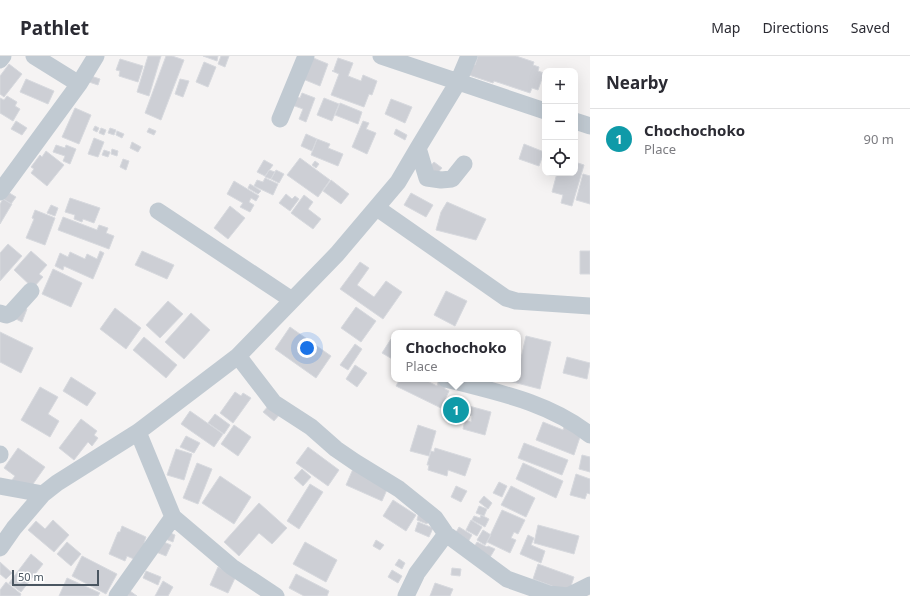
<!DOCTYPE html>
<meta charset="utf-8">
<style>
body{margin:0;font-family:"Noto Sans",sans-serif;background:#f7f7f7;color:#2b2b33}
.controls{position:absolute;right:12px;top:12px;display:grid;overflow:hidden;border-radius:8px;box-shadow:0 4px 16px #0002}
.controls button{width:36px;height:36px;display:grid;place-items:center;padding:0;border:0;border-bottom:1px solid #e1e1e2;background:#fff;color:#2b2b33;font:20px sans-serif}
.scale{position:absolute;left:12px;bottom:10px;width:87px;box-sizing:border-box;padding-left:4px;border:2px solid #4a5661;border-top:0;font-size:11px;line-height:14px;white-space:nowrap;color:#4a5661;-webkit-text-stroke:3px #fff;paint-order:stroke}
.you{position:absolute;left:307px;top:292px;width:14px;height:14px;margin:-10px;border:3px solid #fff;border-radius:50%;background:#1a73e8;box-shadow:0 0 0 6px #1a73e833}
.badge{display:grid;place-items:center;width:26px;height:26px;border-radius:50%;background:#1a73e8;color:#fff;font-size:13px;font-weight:700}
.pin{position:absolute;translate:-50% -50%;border:2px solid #fff;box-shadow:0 1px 4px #0006}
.popup{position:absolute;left:391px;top:274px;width:130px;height:52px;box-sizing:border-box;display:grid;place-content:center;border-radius:8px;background:#fff;filter:drop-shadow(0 1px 3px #0005);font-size:13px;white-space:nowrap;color:#7c7c81}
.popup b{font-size:15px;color:#2b2b33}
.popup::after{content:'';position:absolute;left:50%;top:100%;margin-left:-8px;border:8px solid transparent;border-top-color:#fff}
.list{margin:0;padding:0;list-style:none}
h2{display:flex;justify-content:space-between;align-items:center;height:52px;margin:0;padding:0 16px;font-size:17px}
h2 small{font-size:13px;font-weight:400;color:#7c7c81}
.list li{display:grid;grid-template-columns:26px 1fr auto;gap:12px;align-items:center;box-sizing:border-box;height:60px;padding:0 16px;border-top:1px solid #e1e1e2}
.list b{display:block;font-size:15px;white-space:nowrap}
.list p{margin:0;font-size:13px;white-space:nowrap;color:#7c7c81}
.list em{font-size:13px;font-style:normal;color:#7c7c81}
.icon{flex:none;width:22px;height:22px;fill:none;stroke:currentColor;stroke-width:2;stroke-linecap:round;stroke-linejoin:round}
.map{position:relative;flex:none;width:590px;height:540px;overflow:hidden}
header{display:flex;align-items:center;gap:24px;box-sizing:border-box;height:56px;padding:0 20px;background:#fff;border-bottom:1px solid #e1e1e2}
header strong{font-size:19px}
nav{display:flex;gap:22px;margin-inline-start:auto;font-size:14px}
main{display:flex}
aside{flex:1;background:#fff}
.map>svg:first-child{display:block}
.building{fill:#cdcfd5;stroke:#d7d9de}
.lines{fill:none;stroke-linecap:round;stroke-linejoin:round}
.minor{stroke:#c1cad2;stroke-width:17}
</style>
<header>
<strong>Pathlet</strong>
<nav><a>Map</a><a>Directions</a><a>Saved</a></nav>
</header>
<main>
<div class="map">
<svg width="590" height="540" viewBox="0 0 590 540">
<rect width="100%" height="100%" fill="#f5f3f3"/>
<!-- building -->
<path class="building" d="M148 0H161L149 40 137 36Z
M166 0H172L184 4 161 64 145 57Z
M203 0H218L217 5Z
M221 0H229L225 11 218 8Z
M478 0H516L534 6 533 9 539 11 538 15 544 17 538 34 532 32 530 37 494 25 493 27 469 19 472 8 475 9Z
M311 1 328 8 320 30 303 23Z
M338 2 353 7 348 20 361 25 363 19 377 25 372 39 369 38 364 51 331 39 339 18 332 15 333 14 334 15V13Z
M120 3 143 10 138 26 119 20 120 15 116 14Z
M204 6 216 11 208 31 196 26Z
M9 8 22 18 4 41 0 38V20Z
M91 20 100 23 98 29 89 26Z
M26 23 54 35 48 48 20 36Z
M180 23 189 25 183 41 175 38Z
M302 37 315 42 306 66 299 63 303 53 292 49 295 40 300 42Z
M7 40 17 46 15 50 20 53 13 65 0 57V42L4 44Z
M324 42 339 48 332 65 317 59Z
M391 43 412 51 405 67 385 58Z
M340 47 362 56 358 68 335 59Z
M75 52 91 59 79 88 62 81Z
M16 65 27 72 22 79 11 73Z
M363 65 369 67 366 73 376 77 367 98 352 91Z
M95 70 99 72 97 76 93 74Z
M101 72 106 74 104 79 99 77Z
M110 72 116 74 114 79 108 77Z
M149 72 156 75 154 79 147 76Z
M396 73 407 79 405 84 394 78Z
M117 75 124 78 122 82 116 79Z
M306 78 317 83 312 95 301 90Z
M94 82 104 86 98 101 88 98Z
M317 83 330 88 328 92 343 98 338 110 311 99Z
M132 86 141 91 138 96 130 92Z
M524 88 544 96 539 110 519 103Z
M56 89 65 92 66 89 76 93 70 108 63 105 65 100 53 96Z
M112 93 118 95 117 100 111 98Z
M104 94 110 96 108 101 102 99Z
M46 95 64 109 47 130 31 117 34 113 31 111 40 99 42 101Z
M300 102 330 124 318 141 287 119Z
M123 103 129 105 126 114 120 111Z
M264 104 273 109 265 120 257 116Z
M315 105 319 108 316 112 312 109Z
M434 106 442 112 435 120 427 114Z
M575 106 584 109 572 150 561 147 563 139 552 136 557 117H575Z
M269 114 275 116 271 123 265 121Z
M276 114 284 118 279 127 271 123Z
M583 118 590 120V148L576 144Z
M265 122 278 128 273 139 254 130 257 124 263 126Z
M331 124 349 138 341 148 323 135Z
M234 125 259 140 256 145 251 142 249 146 254 149 250 156 240 151 243 147 227 138Z
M250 128 261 135 258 138 248 132Z
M6 135 16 141 11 148 2 142Z
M411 137 433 149 426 161 404 149Z
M286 138 292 143 295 140 299 143 290 155 279 147Z
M304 139 313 146 308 153 321 163 313 173 291 157Z
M70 142 100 152 94 167 83 163 82 166 74 163 75 159 65 156Z
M3 143 12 148 0 168V148Z
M447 146 486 163 476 184 436 174 441 156Z
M51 149 58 152 55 160 47 157Z
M230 150 245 162 228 183 214 172Z
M35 154 55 162 45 189 26 182 34 163 32 162Z
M63 161 97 174 99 169 108 172 106 177 114 180 109 193 58 174Z
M8 188 22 200 0 225V197Z
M31 195 47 209 39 218 43 221 33 232 14 214Z
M100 195 104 197 93 223 64 210 63 214 55 210 60 197 68 201 70 196 85 203 87 198 97 203Z
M142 195 174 209 167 223 135 209Z
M580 195H590V218H580Z
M360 206 369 212 357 229 374 241 386 225 402 236 383 263 340 233Z
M53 213 82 227 71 251 42 238Z
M446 235 467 245 455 270 434 259Z
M168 245 183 258 160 282 146 269Z
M19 250 27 253 22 266 14 262Z
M356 251 376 265 361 286 341 272Z
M115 252 141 272 126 293 100 273Z
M191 257 210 274 184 303 165 286Z
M290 271 331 300 316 322 275 293Z
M0 276 33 292 21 317 0 306Z
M526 280 551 286 540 333 509 325 510 323H518V315Z
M144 281 177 309 166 322 133 294Z
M391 283 394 285V304L382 297Z
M355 288 362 293 348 314 340 309Z
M567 301 590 307 587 323 563 317Z
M355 309 367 317 357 331 346 323Z
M71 321 96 337 87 350 63 335Z
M400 323H423L437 330 438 326 445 330V333L449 335 441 352 396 330Z
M40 331 58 341 48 358 59 365 50 381 21 364Z
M235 336 241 340 243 337 251 342 233 367 220 357Z
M455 341 465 346 458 367 447 363Z
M270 348 280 358 274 365 263 356Z
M469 350 491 356 485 379 463 373 465 364 471 366 472 360 467 358Z
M190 355 223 378 214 391 181 368Z
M215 358 230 369 224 378 208 367Z
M81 363 97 375 94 379 98 382 92 390 88 386 74 404 59 392Z
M543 366 563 374 565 368 582 375 574 399 536 384Z
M234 369 251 381 238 400 221 388Z
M418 369 436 375 429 400 410 395Z
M186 380 200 387 194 397 180 391Z
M524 387 568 404 562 419 518 402Z
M308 391 339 414 328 430 296 407Z
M18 392 45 411 28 435 12 424 15 420 4 412Z
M435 392 471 403 465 420 448 414 447 420 428 414 429 409H427L431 395 434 396Z
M176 393 192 398 184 424 167 419Z
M582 399 590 401V416L579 413Z
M197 407 212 413 198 448 183 442Z
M523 407 563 425 556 442 516 423Z
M302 413 311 421 303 430 294 422Z
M353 413 389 429 382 445 346 429Z
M576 418 590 423V438L587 437 585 443 570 439Z
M220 420 251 441 234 468 202 447Z
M499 426 507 430 502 441 493 437Z
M310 428 323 436 299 473 287 465Z
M456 430 467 435 461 446 451 441Z
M511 430 535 442 526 461 501 449Z
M484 440 492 447 488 453 479 446Z
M393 444 416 459 406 475 383 460Z
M259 447 287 472 272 488 259 477 239 500 224 486Z
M479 450 487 453 484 460 476 457Z
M502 454 525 464 518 478 514 476 511 482 516 484 510 497 487 486Z
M419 456 430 460 427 468 417 464Z
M481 459 489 463 485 471 472 464 474 460 480 462Z
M53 464 69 479 54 496 28 474 36 465 45 473Z
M471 464 482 471 477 480 466 474Z
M418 466 433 472 429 481 415 475Z
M538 469 579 480 574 498 534 487Z
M122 470 146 481 144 487 145 488 136 504 127 500 125 505 109 498 118 476H120Z
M459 471 472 479 467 488 454 480Z
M483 474 491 479 485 489 477 484Z
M166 475 175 479 173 486 163 482Z
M528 479 534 482 531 489 545 495 541 507 520 498Z
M376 484 384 489 380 494 373 490Z
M161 485 171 489 166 500 156 496Z
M67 486 81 498 71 510 57 498Z
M305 486 337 504 326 526 293 508Z
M477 486 487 491 488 490 495 493 489 503 472 494Z
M31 498 43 508 21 536 9 527Z
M82 500 117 518 106 538 72 520Z
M399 503 405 507 402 513 395 509Z
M0 506 12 517 6 523 0 518Z
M538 508 574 521 569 536 533 523Z
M218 511 236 520 228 537 210 529Z
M452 512 461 513 460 520 451 519Z
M392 514 402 520 398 527 388 521Z
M146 515 161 521 158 529 143 522Z
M296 518 329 535 327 540H304L289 532Z
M67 522 100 537 98 540H59Z
M163 525 173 531 168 540H155Z
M6 526 21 538 20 540H0V534Z
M435 527 453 533 450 540H430Z
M130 535 137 540H127Z"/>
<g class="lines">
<!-- minor -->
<path class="minor" d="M34 0 79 28
M381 0 545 55
M0 4 3 0
M280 63 306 0
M575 65 590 70
M418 92 427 122 441 124 452 123 464 108
M0 136 79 28 96 0
M377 152 506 242 516 245 590 250
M158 155 292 244
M0 257 6 259 11 257 31 235
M238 300 274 347 311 371 336 393 355 406 399 433 435 462 446 478 507 523 549 538 568 540 590 529
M446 323C496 336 549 346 590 379
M138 376 173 461 232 511 276 540
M0 399V398
M0 430 43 438
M0 492 14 472 43 438 57 427 138 376 238 300 337 198 398 126 418 92 458 26 469 0
M117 540 173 461
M406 540 417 517 446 478"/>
</g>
</svg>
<div class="controls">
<button>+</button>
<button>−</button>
<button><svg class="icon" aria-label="locate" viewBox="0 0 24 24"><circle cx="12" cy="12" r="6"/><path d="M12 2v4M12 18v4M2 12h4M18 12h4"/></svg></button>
</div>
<div class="scale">50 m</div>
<div class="you"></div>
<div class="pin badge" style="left:456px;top:354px;background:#0f9aa8">1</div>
<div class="popup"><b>Chochochoko</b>Place</div>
</div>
<aside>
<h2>Nearby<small></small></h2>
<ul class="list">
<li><span class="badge" style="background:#0f9aa8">1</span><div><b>Chochochoko</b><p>Place</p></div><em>90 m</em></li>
</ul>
</aside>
</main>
